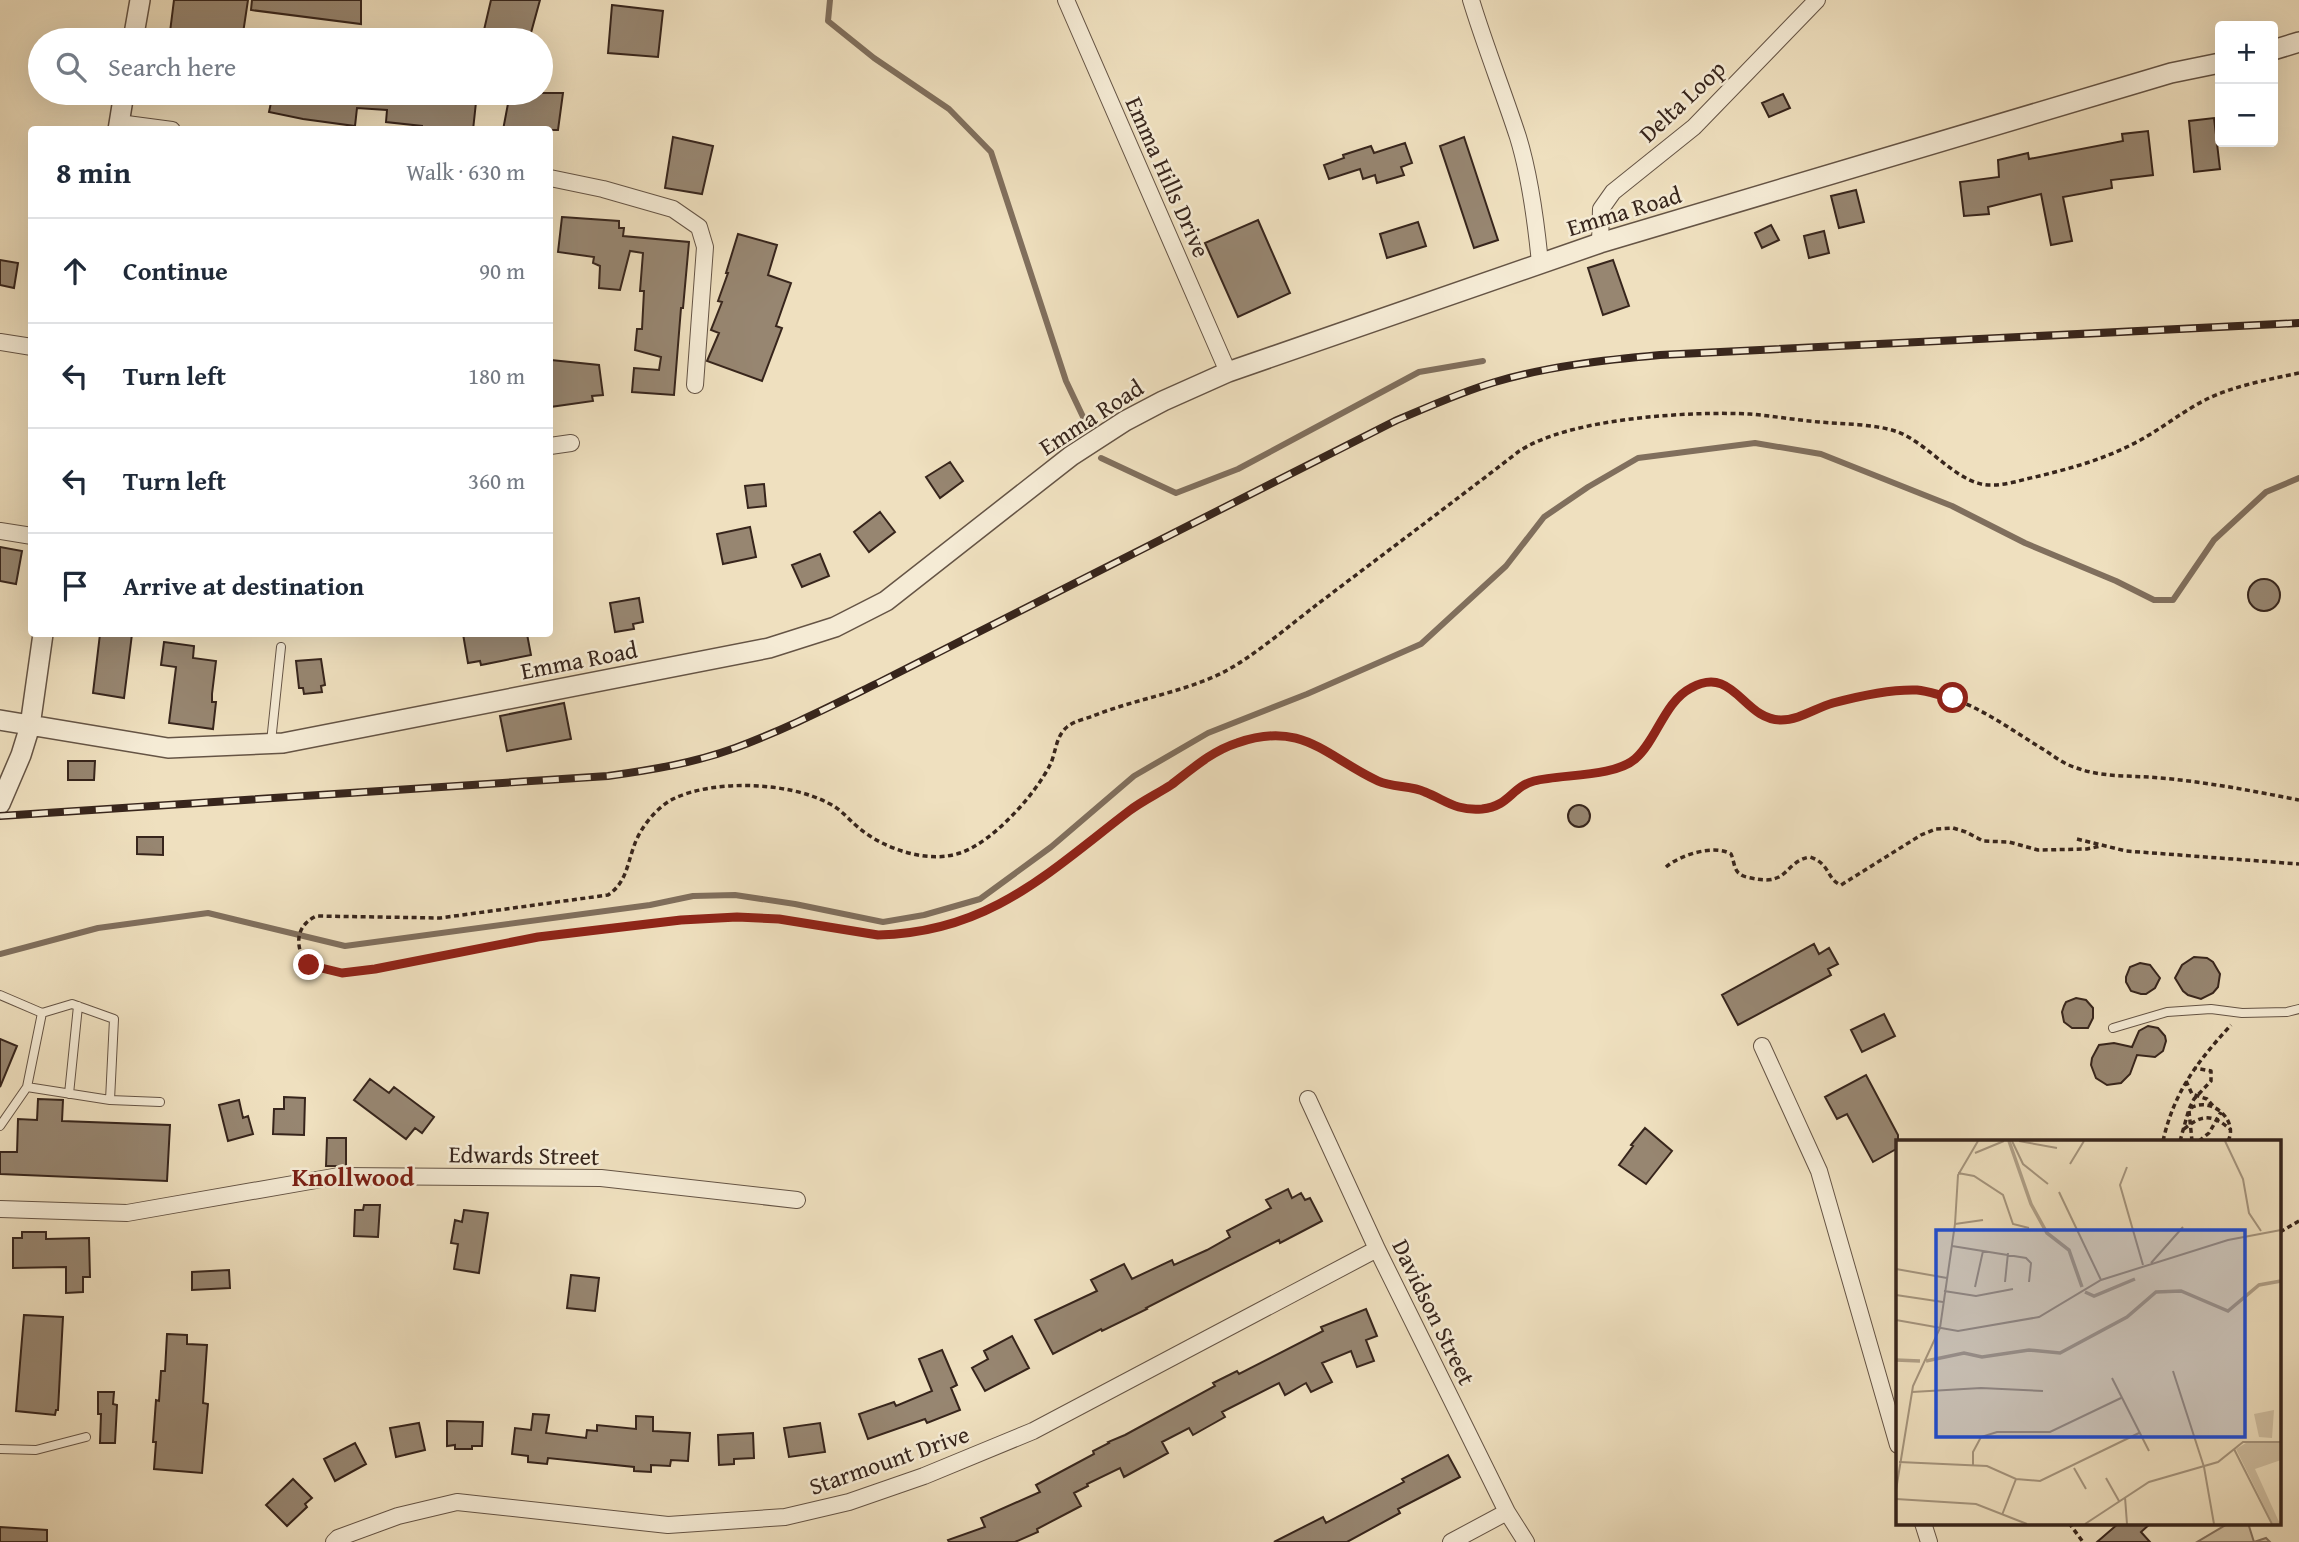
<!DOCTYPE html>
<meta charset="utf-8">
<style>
body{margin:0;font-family:"Gentium Book Plus",serif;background:#f6f6f7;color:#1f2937}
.controls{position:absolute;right:21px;top:21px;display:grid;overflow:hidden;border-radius:7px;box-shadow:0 7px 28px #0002}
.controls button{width:63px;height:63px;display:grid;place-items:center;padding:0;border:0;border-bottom:2px solid #e0e1e3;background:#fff;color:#1f2937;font:35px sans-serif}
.stop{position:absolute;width:21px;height:21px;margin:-16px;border:5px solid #8f2418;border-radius:50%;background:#fff}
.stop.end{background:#8f2418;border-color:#fff;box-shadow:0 2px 7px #0008}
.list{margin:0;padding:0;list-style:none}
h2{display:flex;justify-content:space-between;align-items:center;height:91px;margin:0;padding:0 28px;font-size:30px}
h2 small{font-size:23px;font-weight:400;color:#747a83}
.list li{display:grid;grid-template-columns:46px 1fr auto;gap:21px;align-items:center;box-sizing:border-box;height:105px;padding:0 28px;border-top:2px solid #e0e1e3}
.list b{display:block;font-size:26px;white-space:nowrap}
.list em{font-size:23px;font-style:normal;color:#747a83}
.icon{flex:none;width:38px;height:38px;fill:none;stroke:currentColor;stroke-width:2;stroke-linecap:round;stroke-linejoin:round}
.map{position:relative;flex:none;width:2299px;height:1542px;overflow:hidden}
.search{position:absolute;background:#fff;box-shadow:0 7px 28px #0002;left:28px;top:28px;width:525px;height:77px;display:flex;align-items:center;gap:18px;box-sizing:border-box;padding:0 24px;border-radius:38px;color:#747a83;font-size:26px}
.panel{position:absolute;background:#fff;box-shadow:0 7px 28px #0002;left:28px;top:126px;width:525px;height:511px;border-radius:7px}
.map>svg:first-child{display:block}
.green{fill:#d0c0a3;stroke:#847260;stroke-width:2}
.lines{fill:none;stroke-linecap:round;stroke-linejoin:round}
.stream{stroke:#806f5d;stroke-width:6}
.building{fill:#978671;stroke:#37251c;stroke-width:2}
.service-casing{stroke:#655445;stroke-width:10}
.minor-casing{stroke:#655445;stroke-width:18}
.tertiary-casing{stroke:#655445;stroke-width:22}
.path{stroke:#37251c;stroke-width:3.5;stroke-dasharray:5 3.5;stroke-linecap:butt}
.service{stroke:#f5ebd5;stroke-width:8}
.minor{stroke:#f5ebd5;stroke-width:16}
.tertiary{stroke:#f5ebd5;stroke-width:19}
.rail-casing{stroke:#37251c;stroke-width:8}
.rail{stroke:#f5ebd5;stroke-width:5;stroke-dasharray:16;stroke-linecap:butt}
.route{stroke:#8f2418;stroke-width:9}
.labels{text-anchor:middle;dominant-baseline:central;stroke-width:5;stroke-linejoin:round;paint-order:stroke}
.street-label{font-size:24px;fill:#37251c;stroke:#f5ebd5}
.neighbourhood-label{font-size:26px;font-weight:bold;fill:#7a1f14;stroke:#f5ebd5}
.inset-river{fill:none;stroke:#b0a088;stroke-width:3.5}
.inset-road{fill:none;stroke:#a5957e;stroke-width:2}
.view{fill:#1d4ed8;fill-opacity:0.15;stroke:#1d4ed8;stroke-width:3.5}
.inset-edge{fill:none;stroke:#37251c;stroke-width:3.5}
</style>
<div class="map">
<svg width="2299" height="1542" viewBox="0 0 2299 1542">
<rect width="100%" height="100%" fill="#efe0bf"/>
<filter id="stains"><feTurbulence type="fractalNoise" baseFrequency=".00286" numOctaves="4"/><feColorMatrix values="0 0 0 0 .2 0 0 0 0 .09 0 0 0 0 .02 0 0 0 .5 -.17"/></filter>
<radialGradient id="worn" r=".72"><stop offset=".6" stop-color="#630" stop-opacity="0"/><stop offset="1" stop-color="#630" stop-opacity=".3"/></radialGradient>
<!-- green -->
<path class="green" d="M2229 1523H2248L2254 1542 2266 1538 2270 1542H2197Z"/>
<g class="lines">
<!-- stream -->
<path class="stream" d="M830 0 828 21 874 58 949 109 991 152 1066 381 1085 421
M1101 458 1176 493 1238 469 1419 372 1483 361
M0 954 98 928 208 913 345 946 650 905 693 896 735 895 795 904 883 922 924 915 980 899 1051 847 1134 776 1208 733 1307 694 1421 644 1506 566 1544 517 1588 487 1638 458 1755 443 1821 454 1952 506 2025 543 2116 581 2154 600H2173L2214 540 2266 492 2299 478"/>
</g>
<!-- building -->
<path class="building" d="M174 0H248L242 40H169Z
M252 0H361V24L251 10Z
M491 0H540L529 40 484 30Z
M612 5 663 11 658 57 608 53Z
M273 93H477L473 130H422V126L386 122 387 110 357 108 355 126 303 119 269 112Z
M510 93H563L558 130H503Z
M1783 94 1790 108 1769 117 1762 103Z
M2214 118 2220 169 2194 172 2189 121Z
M2148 131 2153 175 2111 180 2112 188 2063 197 2072 241 2051 245 2041 194 1988 207 1989 214 1964 216 1960 182 1999 177 1998 160 2028 153 2029 159 2123 141 2122 134Z
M673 137 713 146 702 194 665 188Z
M1464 137 1498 240 1474 248 1440 146Z
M1405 143 1412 163 1401 167 1404 175 1377 183 1375 175 1363 179 1360 169 1329 179 1324 165 1344 158 1343 155 1371 146 1374 153Z
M1856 190 1864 222 1839 228 1831 196Z
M562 217 619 221V228H624L623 236 689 242 683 308H681L674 395 632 392 634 368 659 370 661 357 635 350 637 329H642L644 291H640L643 253 630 251 620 290 599 288 600 266 593 263 594 257 558 252Z
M1258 220 1290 293 1238 317 1205 243Z
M1418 222 1426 246 1387 258 1380 234Z
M1771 225 1779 240 1762 248 1755 233Z
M1824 231 1829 253 1809 258 1804 236Z
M738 234 777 245 768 275 791 283 776 326 782 328 762 381 707 361 719 333 711 330 722 302 718 301 728 273H726Z
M0 260 18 263 14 288 0 285Z
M1613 260 1629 306 1603 315 1588 268Z
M551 360 599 365 603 395 592 396 593 401 550 407Z
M950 462 963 481 940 498 926 477Z
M764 484 766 506 748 508 745 486Z
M880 512 895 532 869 552 854 532Z
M750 527 756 557 723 564 717 534Z
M0 547 22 551 16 584 0 581Z
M820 554 829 576 802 587 792 565Z
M2248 595a16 16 0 1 1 32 0a16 16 0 1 1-32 0Z
M639 598 643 622 633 624 634 629 615 632 610 603Z
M100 634H132L124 698 93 693Z
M463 634H527L531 655 481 665 480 661 468 663Z
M164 642 194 646 193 658 216 661 212 694V702H216L213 729 169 723 176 667 161 665Z
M321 659 325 685 321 686 322 692 304 694 303 688H299L296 661Z
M564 703 571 739 507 751 500 716Z
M68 761H95L94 780H68Z
M1568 816a11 11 0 1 1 22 0a11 11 0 1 1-22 0Z
M137 837H163V855L137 854Z
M1814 944 1819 954 1829 948 1838 964 1828 969 1831 975 1738 1025 1722 995Z
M2194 957 2207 958 2213 962 2220 974 2218 987 2213 993 2201 999 2188 995 2183 991 2175 978 2182 965Z
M2140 963 2150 965 2160 978 2155 988 2146 994H2141L2131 991 2126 982V977L2130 967Z
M2076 998 2086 1000 2093 1008V1018L2088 1028H2072L2064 1022 2062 1012 2064 1006 2066 1002Z
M1884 1014 1895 1036 1862 1052 1851 1030Z
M2148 1026 2158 1028 2165 1036 2166 1041 2163 1051 2155 1057 2137 1055 2130 1074 2121 1083 2107 1085 2096 1078 2091 1065 2092 1058 2099 1045 2114 1043 2132 1047 2139 1031Z
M0 1039 17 1046 0 1087Z
M1866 1075 1898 1135V1148L1873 1162 1847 1114 1837 1119 1825 1097Z
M370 1079 389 1093 394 1087 434 1117 422 1133 415 1128 406 1139 354 1100Z
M284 1097 305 1098 304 1135 273 1134 274 1109H284Z
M38 1099 63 1100 62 1121 170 1125 167 1181 0 1174V1152H17L18 1119 37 1120Z
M239 1100 243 1118 248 1116 253 1134 228 1141 219 1105Z
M1645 1128 1672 1151 1646 1184 1619 1165 1633 1146 1631 1145Z
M327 1138H346V1166H326Z
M1288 1189 1292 1198 1301 1193 1305 1200 1310 1198 1322 1221 1280 1243 1279 1240 1146 1308 1147 1309 1102 1331 1101 1329 1053 1354 1035 1320 1097 1291 1091 1280 1124 1264 1132 1279 1172 1260 1174 1265 1207 1250 1230 1237 1227 1231 1271 1208 1266 1200Z
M364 1205H380L378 1237 354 1236 355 1210H363Z
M464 1210 488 1213 479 1273 454 1269 458 1244 451 1243 455 1220 462 1222Z
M22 1232H46V1239L89 1238 90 1277H83V1292L66 1293V1267L13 1268V1238H22Z
M229 1270 230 1288 192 1290V1272Z
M571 1275 599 1278 595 1311 567 1308Z
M1366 1309 1377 1336 1366 1340 1374 1361 1357 1367 1351 1351 1322 1363 1332 1382 1311 1392 1306 1383 1285 1395 1279 1383 1222 1412 1225 1417 1193 1435 1189 1428 1162 1442 1168 1453 1124 1477 1120 1468 1087 1484 1088 1486 1074 1493 1081 1506 1037 1529 1038 1532 1015 1542H949L948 1540 985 1527 981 1518 1040 1492 1036 1485 1094 1454 1093 1451 1109 1443 1108 1442 1125 1435 1215 1386 1213 1383 1237 1371 1239 1374 1323 1331 1321 1327Z
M24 1315 63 1317 58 1410H56L55 1415 16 1411Z
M167 1334 187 1335V1344L207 1345 203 1403 208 1404 202 1473 154 1469 156 1442H153L156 1400 159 1401 161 1371H165Z
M1012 1336 1029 1368 985 1391 972 1368 988 1359 984 1351Z
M942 1350 957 1385 951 1388 960 1410 927 1423 925 1419 868 1439 859 1414 894 1402 896 1406 932 1391 919 1359Z
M98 1392H114L113 1404 117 1405 115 1443H100L101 1414H98Z
M533 1414 549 1415 546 1433 586 1438 587 1430 597 1431V1425L636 1429V1416L653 1417V1431L690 1433 688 1461 671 1460 670 1466 651 1465V1472L634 1471V1467L548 1458 547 1464 528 1462V1456L512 1454 515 1428 531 1430Z
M447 1421 483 1422 482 1446H472V1449H455V1445L447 1446Z
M419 1423 425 1450 396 1457 390 1428Z
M820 1423 825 1452 789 1457 784 1428Z
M753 1433 754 1458 734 1459V1464L719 1465 718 1435Z
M355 1443 366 1464 335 1481 324 1459Z
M1448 1455 1460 1477 1398 1509 1400 1513 1347 1542H1274L1323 1517 1326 1523 1404 1482 1402 1479Z
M293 1479 312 1498 305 1504 307 1507 287 1526 266 1505Z
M2119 1523H2151L2141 1532 2150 1542H2097Z
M0 1527 47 1530V1542H0Z"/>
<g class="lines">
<!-- service casing -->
<g class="service-casing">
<path id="service" d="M271 742 281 647
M0 995 42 1013 72 1004 114 1019 110 1100
M2113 1028 2167 1012 2211 1009 2242 1013 2287 1012 2299 1009
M27 1087 110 1100 160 1102
M69 1094 78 1006
M0 1126 27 1087 42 1013
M0 1449 36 1450 86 1437"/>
</g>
<!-- minor casing -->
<g class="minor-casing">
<path id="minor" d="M1066 0 1228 372
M1471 0C1485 46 1503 91 1518 137 1530 176 1536 222 1540 263
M119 123 172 130
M550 178 603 189 673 209 699 227 705 247 695 385
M1600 243 1601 209 1613 192 1694 127 1817 0
M0 342 32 347
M550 446 571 443
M0 531 32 536
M1762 1046 1819 1171 1898 1445
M1308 1099 1377 1249 1507 1512 1526 1542
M0 1209 127 1213 339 1176 601 1178 797 1200
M1923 1523 1929 1542
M334 1542 338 1538 398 1516 457 1502 668 1525 785 1517 849 1502 924 1476 1033 1431 1377 1249
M1451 1542 1507 1512"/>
</g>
<!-- tertiary casing -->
<g class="tertiary-casing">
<path id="tertiary" d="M133 40 140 0
M2273 50 2299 42
M118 130 124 93
M0 720 168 748 283 743 769 648 835 627 886 601 1071 456 1125 421 1163 401 1228 372 1600 243 2171 73 2220 63
M0 804 21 755 30 726 43 634"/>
</g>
<!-- path -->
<path class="path" d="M2299 373C2271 379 2233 386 2207 399 2185 410 2165 426 2144 438 2109 458 2073 468 2035 477 2021 480 2007 485 1993 485 1959 487 1931 445 1898 432 1876 424 1842 424 1819 422 1796 420 1773 416 1750 414 1690 411 1567 418 1518 452 1452 503 1385 553 1319 603 1290 625 1253 657 1222 673 1181 693 1135 699 1093 716 1085 719 1074 721 1067 727 1056 736 1056 751 1051 763 1036 794 993 842 960 853 928 864 884 849 859 828 848 819 841 809 828 803 789 782 714 779 673 799 656 808 640 828 634 846 627 865 626 883 608 895L440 918 316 916C294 927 295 948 308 966 348 979 386 966 426 958 461 951 497 944 532 938 579 931 626 927 672 921 708 917 744 916 781 920 813 923 845 933 877 935 908 937 954 926 983 913 1026 894 1062 864 1099 835 1111 826 1121 815 1133 808 1145 800 1158 793 1170 785 1204 761 1223 744 1265 736 1311 728 1344 768 1384 783 1397 788 1413 786 1426 792 1444 800 1455 809 1476 809 1513 808 1506 791 1532 781 1562 771 1602 779 1628 764 1662 744 1665 687 1709 682 1736 679 1748 713 1773 719 1793 724 1815 709 1834 703 1861 695 1892 688 1920 691 1968 696 2006 727 2046 751 2055 757 2064 764 2074 767 2102 778 2130 775 2160 778 2207 782 2253 791 2299 800
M2077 839 2126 851 2299 864
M1666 867C1680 855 1714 844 1731 854 1734 860 1734 871 1740 874 1743 877 1751 878 1756 879 1789 885 1785 861 1810 857 1831 864 1826 879 1841 885L1921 835 1936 829 1953 828 1966 832 1983 841 2009 842 2038 850 2087 849 2101 846
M2186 1081 2192 1094 2207 1099 2214 1107
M2191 1108C2211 1096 2239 1120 2228 1141
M2189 1111 2192 1141
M2184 1129C2202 1114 2213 1114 2231 1130
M2163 1141C2174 1092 2197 1062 2231 1025
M2180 1141 2189 1109 2194 1099 2211 1081V1071L2195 1068
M2199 1141 2209 1133 2221 1112
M2280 1232 2299 1221
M2069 1523 2083 1542"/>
<!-- service -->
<use href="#service" class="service"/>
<!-- minor -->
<use href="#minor" class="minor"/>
<!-- tertiary -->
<use href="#tertiary" class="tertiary"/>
<!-- rail casing -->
<g class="rail-casing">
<path id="rail" d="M0 816 608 776C651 770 694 763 735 748 784 730 831 706 878 683L1395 421C1428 407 1461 392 1495 382 1549 366 1604 360 1660 355L2299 323"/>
</g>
<!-- rail -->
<use href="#rail" class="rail"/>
</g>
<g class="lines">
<!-- route -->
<path class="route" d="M309 965 342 973 375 969 538 937 681 920 737 917 779 919 878 935C988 933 1048 873 1129 811 1142 801 1157 794 1171 785 1192 769 1212 751 1237 743 1302 720 1325 756 1378 781 1393 788 1411 785 1425 792 1447 801 1456 811 1482 809 1510 806 1511 787 1534 781 1562 774 1614 777 1635 759 1657 740 1664 702 1691 688 1734 664 1743 720 1781 720 1799 720 1816 708 1833 703 1859 696 1889 689 1917 690 1929 691 1941 696 1953 698"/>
</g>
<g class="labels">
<!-- street labels -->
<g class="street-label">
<text transform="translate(1682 101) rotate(-43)">Delta Loop</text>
<text transform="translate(1168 177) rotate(66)">Emma Hills Drive</text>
<text transform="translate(1624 211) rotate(-17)">Emma Road</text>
<text transform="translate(1091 417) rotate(-33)">Emma Road</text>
<text transform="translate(579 660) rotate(-11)">Emma Road</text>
<text transform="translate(524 1155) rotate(1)">Edwards Street</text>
<text transform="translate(1434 1312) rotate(64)">Davidson Street</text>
<text transform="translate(889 1460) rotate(-19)">Starmount Drive</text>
</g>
<!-- neighbourhood labels -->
<g class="neighbourhood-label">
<text x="353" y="1176">Knollwood</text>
</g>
</g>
<!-- overview -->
<g transform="translate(1896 1140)">
<rect width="385" height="385" fill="#efe0bf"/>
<path d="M378 270 376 298 363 297 358 274ZM350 303H385V320L359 329 384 384H377L340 309Z" fill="#d0c0a3"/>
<path class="inset-river" d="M113 1 135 64 151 93 173 110 186 147M189 152 198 156 239 139M0 220 24 221M30 221 68 213 86 217 133 210 164 213 231 177 260 152 285 151 332 171 363 145 385 141"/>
<path class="inset-road" d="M116 1 127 24 152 44M123 1 161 8M329 1 347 39 353 73 365 91M79 13 108 1M174 24 188 1M231 27 224 45 247 125M62 33 78 36 107 55 117 84 133 88M163 52 205 140M59 84 87 80M56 106 130 118 135 123 133 142M255 123 287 87M0 129 51 138M109 142 112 113M79 147 87 111M48 151 80 156 117 149M0 155 47 162M0 180 62 191 143 177 205 140 332 100 385 90M277 231 308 327 318 384M216 238 253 311M16 252 85 248 147 251M338 309 376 384M3 322 91 326 120 339 144 341 243 293M77 326V312L85 297 101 292H154L225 258M178 328 190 349M210 338 223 361M0 350 17 246 44 188 59 84 62 35 82 1M229 357 231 384M0 359 80 364 131 384M106 375 120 339M189 384 253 342 322 322 347 302H385"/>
<path class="view" d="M40 90H349V297H40Z"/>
<rect width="385" height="385" class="inset-edge"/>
</g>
<rect width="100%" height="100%" filter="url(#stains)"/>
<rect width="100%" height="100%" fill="url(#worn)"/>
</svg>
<div class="controls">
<button>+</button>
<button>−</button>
</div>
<div class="stop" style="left:1953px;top:698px"></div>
<div class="stop end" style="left:309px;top:965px"></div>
<div class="search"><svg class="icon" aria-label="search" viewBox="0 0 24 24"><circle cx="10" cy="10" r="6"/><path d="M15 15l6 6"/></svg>Search here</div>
<section class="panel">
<h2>8 min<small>Walk · 630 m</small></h2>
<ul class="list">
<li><svg class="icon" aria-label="ahead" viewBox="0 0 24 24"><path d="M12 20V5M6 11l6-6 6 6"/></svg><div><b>Continue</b></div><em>90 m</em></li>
<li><svg class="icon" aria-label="left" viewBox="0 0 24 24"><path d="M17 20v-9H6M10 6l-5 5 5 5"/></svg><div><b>Turn left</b></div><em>180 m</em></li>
<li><svg class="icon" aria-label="left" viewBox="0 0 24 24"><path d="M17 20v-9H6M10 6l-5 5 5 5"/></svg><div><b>Turn left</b></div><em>360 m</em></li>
<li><svg class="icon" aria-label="arrive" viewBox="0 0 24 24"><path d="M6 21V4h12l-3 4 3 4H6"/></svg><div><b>Arrive at destination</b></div></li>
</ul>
</section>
</div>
